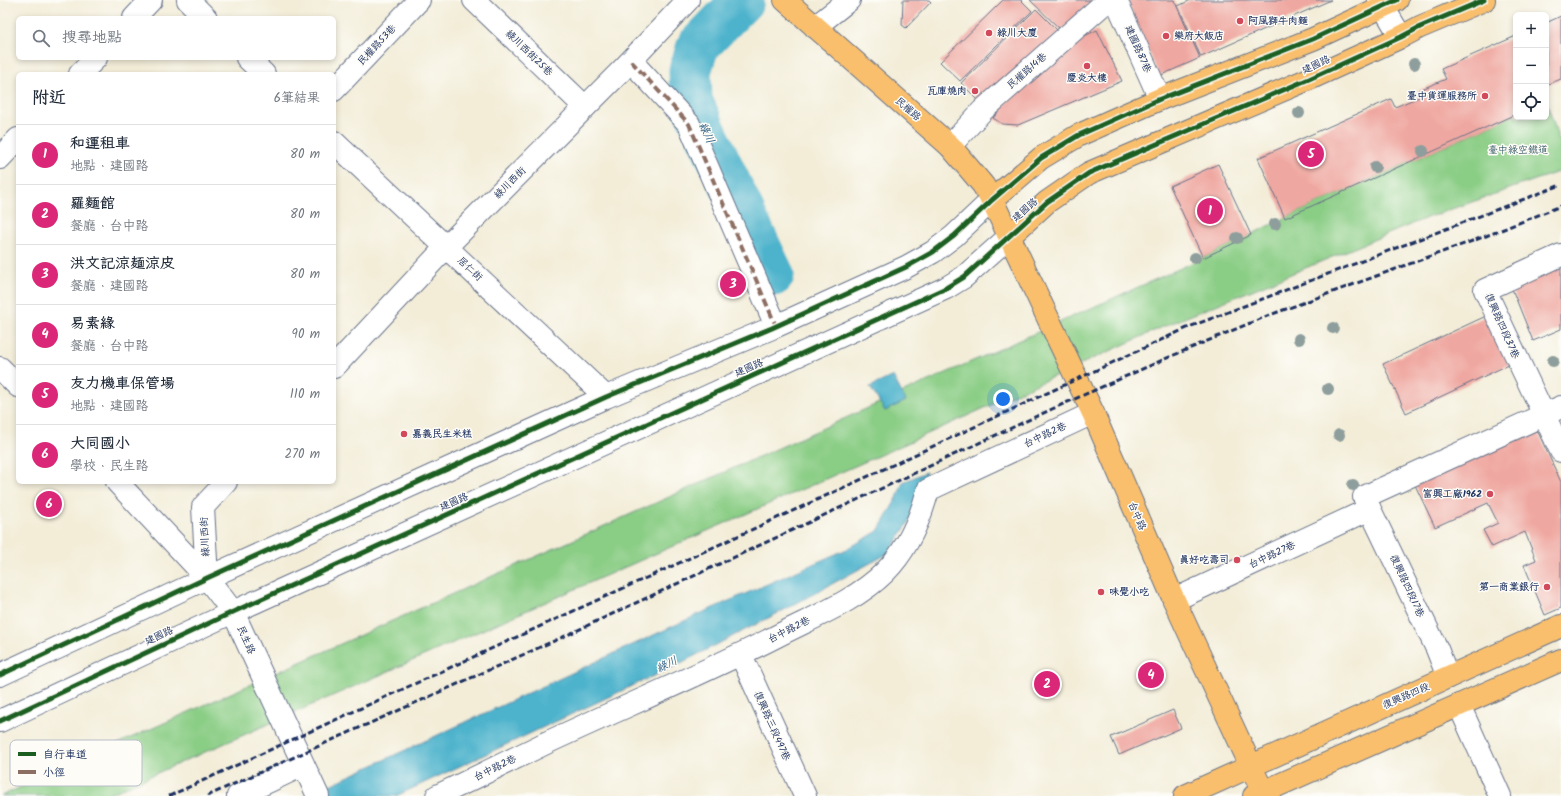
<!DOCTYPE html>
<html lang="zh-TW">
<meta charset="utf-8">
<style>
body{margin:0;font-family:Kalam,"LXGW WenKai TC",sans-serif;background:#f2f2f3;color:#1f2937}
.controls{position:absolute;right:12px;top:12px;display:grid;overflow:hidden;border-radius:6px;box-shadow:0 2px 6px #0003}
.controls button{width:36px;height:36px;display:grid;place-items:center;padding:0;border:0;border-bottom:1px solid #e0e1e3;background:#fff;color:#1f2937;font:20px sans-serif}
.you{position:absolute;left:1003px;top:399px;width:14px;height:14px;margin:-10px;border:3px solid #fff;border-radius:50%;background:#1a73e8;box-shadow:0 0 0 6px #1a73e833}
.badge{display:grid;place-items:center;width:26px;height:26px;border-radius:50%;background:#db2777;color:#fff;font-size:13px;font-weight:700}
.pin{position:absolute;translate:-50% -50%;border:2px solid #fff;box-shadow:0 1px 4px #0006}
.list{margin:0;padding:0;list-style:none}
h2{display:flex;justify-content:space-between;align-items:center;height:52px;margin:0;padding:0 16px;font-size:17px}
h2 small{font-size:13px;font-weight:400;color:#747a83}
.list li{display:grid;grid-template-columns:26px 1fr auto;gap:12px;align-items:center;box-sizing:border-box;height:60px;padding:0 16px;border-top:1px solid #e0e1e3}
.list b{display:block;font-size:15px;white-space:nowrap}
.list p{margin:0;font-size:13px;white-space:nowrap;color:#747a83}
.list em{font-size:13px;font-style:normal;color:#747a83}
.icon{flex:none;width:22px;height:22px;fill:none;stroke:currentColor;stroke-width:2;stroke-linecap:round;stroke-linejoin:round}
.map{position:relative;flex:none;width:1561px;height:796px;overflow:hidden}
.search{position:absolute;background:#fff;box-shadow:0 2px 6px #0003;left:16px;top:16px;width:320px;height:44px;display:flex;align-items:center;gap:10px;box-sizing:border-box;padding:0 14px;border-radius:6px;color:#747a83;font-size:15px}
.panel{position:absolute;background:#fff;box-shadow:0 2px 6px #0003;left:16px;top:72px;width:320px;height:412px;border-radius:6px}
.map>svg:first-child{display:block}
.green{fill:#8acd85;stroke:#527e72}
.water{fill:#4db3cc;stroke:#347195}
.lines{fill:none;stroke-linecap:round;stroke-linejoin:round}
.river{stroke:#4db3cc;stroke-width:43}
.building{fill:#efa8a1}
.minor-casing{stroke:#677289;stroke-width:24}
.major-casing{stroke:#677289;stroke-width:24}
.minor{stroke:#fff;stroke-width:22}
.major{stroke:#f9bf6d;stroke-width:22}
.rail{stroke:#1b2f5e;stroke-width:3;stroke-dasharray:6 3;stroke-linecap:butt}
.quiet{stroke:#8d6e63;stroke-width:4;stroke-dasharray:8 4;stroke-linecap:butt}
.cycleway-casing{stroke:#fdfcf7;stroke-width:8}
.cycleway{stroke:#1b5e20;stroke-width:5}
.tree{fill:#8e9e9c}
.poi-dot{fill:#d1495b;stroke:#fdfcf7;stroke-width:1.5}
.labels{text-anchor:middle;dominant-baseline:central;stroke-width:3;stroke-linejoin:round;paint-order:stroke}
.poi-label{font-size:10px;font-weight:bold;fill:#1b2f5e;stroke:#fdfcf7;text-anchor:start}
.street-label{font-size:10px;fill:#1b2f5e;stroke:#fdfcf7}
.park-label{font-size:10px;fill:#3c5e6a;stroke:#fdfcf7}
.water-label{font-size:11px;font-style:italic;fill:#2c5d84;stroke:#fdfcf7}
.key{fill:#fdfcf7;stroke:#b9bec9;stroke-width:1}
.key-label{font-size:11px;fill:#1b2f5e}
</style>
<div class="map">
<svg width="1561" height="796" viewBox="0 0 1561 796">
<rect width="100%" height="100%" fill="#fdfcf7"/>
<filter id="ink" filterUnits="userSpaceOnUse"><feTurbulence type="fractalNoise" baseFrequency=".025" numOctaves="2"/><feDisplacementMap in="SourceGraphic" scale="8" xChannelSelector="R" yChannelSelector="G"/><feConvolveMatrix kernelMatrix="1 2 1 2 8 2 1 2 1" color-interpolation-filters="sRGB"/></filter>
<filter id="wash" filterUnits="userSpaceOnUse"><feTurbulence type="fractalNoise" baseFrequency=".012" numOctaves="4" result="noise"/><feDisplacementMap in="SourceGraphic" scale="16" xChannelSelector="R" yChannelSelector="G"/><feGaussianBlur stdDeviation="0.9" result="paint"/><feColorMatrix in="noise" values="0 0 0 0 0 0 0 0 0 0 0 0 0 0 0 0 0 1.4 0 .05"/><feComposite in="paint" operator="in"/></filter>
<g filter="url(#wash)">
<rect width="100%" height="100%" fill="#f3edd8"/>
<!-- green -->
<path class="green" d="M1546 101 1561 145V171L1429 217 1165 326 912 441 105 796H1L1203 258 1285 218 1516 114V117H1546Z"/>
<!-- water -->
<path class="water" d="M893 376 906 401 885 411 870 387Z
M926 472 921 503 889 553 784 610 675 666 396 796H306L697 615 847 549 878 531 897 498 903 482Z"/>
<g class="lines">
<!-- river -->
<path class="river" d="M743 0 698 46 690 71 691 101 773 275"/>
</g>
<g id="blocks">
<!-- building -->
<path class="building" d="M903 0H929L931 2 906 28 902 25Z
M1003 0H1021L1032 11 960 81 940 62Z
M1030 0H1092L1062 31Z
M1127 0H1174L1200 58 1159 76Z
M1191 0H1331L1201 57 1178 6Z
M1036 9 1060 33 985 107 961 83Z
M1561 16V79L1546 85V23Z
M1097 30 1122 81 1018 125 1002 124 993 118 1053 51Z
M1516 36V114L1285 218 1258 158 1391 99 1395 107 1419 97 1417 91 1446 79 1441 69Z
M1218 164 1251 235 1203 258 1170 186Z
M1561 267V329L1533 341 1512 289Z
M1486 316 1510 364 1406 413 1383 364Z
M1537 430 1561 482V608L1545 615 1524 565 1536 560 1525 532 1492 547 1483 530 1498 523 1488 503 1435 527 1415 485Z
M1173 710 1181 728 1119 755 1111 737Z"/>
</g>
</g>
<g filter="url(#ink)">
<use href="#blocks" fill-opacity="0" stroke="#677289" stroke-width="1"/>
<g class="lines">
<!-- minor casing -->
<g class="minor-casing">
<path id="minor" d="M188 0 206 18
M474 0 585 107
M1116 0 1160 99
M1379 0 1401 37
M134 18 151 0
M815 27 849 0
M247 58 264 74
M631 61 689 124 776 326
M80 74 96 58
M334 90 419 0
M334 142 606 397
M950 146 983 110 1108 0
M0 158 18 139
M1561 255 1485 290 1561 451
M334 367 446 247 624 68 688 0
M0 368 18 386
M117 482 207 578 233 612 318 796
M207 578 203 507 226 482
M1174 600 1370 509
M741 655 805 796
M0 675 207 578 606 397 772 328 906 267 933 252 954 236 992 200
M1448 677 1437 649 1364 497 1561 407
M1459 705 1500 796
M0 721 233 612 946 288 964 277 1010 236
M238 796 303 765
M437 796C473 779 509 761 546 743 623 707 703 674 779 635 814 617 857 600 885 572 908 549 920 520 928 490L1093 413"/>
</g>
<!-- major casing -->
<g class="major-casing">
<path id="major" d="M785 0 950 146 983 185 992 200 1093 413 1174 600 1263 792
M992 200 1041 158 1079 135 1160 99 1313 39 1397 0
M1010 236 1047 202 1089 173 1309 79 1401 37 1420 27 1484 0
M1185 796 1561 626
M1254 796 1561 660"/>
</g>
<!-- minor -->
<use href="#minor" class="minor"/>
<!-- major -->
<use href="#major" class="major"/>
<!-- rail -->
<path class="rail" d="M169 796 856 482 1189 327 1561 185
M207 796 565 636 1052 409 1174 355 1267 316 1486 236 1561 206"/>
<!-- quiet -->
<path class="quiet" d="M631 61 689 124 776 326"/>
<!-- cycleway casing -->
<g class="cycleway-casing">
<path id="cycleway" d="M0 675 207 578 606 397 772 328 906 267 933 252 954 236 992 200 1041 158 1079 135 1160 99 1313 39 1397 0
M0 721 233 612 946 288 964 277 1047 202 1089 173 1309 79 1401 37 1420 27 1484 0"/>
</g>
<!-- cycleway -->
<use href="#cycleway" class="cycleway"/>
</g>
<!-- trees -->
<g class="tree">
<circle cx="1414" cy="64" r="6"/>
<circle cx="1299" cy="113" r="6"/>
<circle cx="1423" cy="151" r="6"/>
<circle cx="1375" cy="167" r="6"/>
<circle cx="1275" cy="224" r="6"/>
<circle cx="1237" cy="238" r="6"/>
<circle cx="1195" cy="258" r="6"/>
<circle cx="1333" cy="328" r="6"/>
<circle cx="1299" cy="339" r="6"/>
<circle cx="1553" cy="361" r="6"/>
<circle cx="1328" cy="389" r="6"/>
<circle cx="1339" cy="435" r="6"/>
<circle cx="1353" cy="485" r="6"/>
</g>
</g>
<!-- markers -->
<g class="poi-dot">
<circle cx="1240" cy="21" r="4"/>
<circle cx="989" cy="33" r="4"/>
<circle cx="1166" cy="36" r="4"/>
<circle cx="1087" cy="66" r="4"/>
<circle cx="975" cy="91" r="4"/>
<circle cx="1485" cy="96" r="4"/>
<circle cx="404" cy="434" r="4"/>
<circle cx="1490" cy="494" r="4"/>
<circle cx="1237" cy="560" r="4"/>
<circle cx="1547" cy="587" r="4"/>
<circle cx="1101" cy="592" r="4"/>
</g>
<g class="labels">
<!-- poi labels -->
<g class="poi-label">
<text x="1248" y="21">阿風獅牛肉麵</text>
<text x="997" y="33">綠川大廈</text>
<text x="1174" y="36">樂府大飯店</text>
<text x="1087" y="78" text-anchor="middle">慶炎大樓</text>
<text x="967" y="91" text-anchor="end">瓦庫燒肉</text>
<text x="1477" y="96" text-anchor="end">臺中貨運服務所</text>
<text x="412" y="434">嘉義民生米糕</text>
<text x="1482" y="494" text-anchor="end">富興工廠1962</text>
<text x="1229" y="560" text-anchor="end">真好吃壽司</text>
<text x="1539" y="587" text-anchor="end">第一商業銀行</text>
<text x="1109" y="592">味覺小吃</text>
</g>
<!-- street labels -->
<g class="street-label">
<text transform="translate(377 45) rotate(-47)">民權路53巷</text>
<text transform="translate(1138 49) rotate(66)">建國路87巷</text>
<text transform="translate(529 53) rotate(44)">綠川西街25巷</text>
<text transform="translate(1316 65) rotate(-25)">建國路</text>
<text transform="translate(1027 71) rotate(-41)">民權路14巷</text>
<text transform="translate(908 109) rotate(41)">民權路</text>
<text transform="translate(510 183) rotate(-45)">綠川西街</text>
<text transform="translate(1025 210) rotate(-42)">建國路</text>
<text transform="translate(470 269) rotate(43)">居仁街</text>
<text transform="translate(1502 326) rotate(66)">復興路四段37巷</text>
<text transform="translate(749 368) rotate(-24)">建國路</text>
<text transform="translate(1045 435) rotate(-25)">台中路2巷</text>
<text transform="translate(454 502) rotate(-24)">建國路</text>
<text transform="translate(1137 516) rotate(67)">台中路</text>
<text transform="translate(205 537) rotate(-93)">綠川西街</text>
<text transform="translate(1272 555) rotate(-25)">台中路27巷</text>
<text transform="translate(1407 586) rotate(65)">復興路四段17巷</text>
<text transform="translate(789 630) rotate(-27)">台中路2巷</text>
<text transform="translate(159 636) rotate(-25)">建國路</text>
<text transform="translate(246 640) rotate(66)">民生路</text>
<text transform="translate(1406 696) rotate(-24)">復興路四段</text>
<text transform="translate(772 726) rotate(66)">復興路三段497巷</text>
<text transform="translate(495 768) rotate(-26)">台中路2巷</text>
</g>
<!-- park labels -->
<g class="park-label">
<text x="1518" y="150">臺中綠空鐵道</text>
</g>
<!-- water labels -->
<g class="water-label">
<text transform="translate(706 133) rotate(65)">綠川</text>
<text transform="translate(667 665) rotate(-26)">綠川</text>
</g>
</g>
<!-- legend -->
<rect x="10" y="740" width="132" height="46" rx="6" class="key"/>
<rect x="18" y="752" width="18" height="4" fill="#1b5e20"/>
<rect x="18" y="770" width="18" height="4" fill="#8d6e63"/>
<g class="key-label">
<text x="43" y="758">自行車道</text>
<text x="43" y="776">小徑</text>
</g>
</svg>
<div class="controls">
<button>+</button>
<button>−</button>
<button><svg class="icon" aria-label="locate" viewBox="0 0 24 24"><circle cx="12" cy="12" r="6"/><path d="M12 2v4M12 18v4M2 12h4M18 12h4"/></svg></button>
</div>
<div class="you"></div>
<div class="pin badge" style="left:1210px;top:211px">1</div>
<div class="pin badge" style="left:1047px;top:684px">2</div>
<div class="pin badge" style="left:733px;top:284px">3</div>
<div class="pin badge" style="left:1151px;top:675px">4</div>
<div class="pin badge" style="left:1311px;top:154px">5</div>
<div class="pin badge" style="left:49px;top:504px">6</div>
<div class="search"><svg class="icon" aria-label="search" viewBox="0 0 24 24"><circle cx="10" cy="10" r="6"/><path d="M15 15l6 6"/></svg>搜尋地點</div>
<section class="panel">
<h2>附近<small>6筆結果</small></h2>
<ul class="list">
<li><span class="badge">1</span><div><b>和運租車</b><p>地點 · 建國路</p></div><em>80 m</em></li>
<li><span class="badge">2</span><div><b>羅麵館</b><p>餐廳 · 台中路</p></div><em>80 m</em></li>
<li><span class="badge">3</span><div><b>洪文記涼麺涼皮</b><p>餐廳 · 建國路</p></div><em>80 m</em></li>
<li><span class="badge">4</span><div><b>易素緣</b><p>餐廳 · 台中路</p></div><em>90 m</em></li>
<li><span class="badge">5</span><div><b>友力機車保管場</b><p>地點 · 建國路</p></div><em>110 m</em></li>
<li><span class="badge">6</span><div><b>大同國小</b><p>學校 · 民生路</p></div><em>270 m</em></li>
</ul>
</section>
</div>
